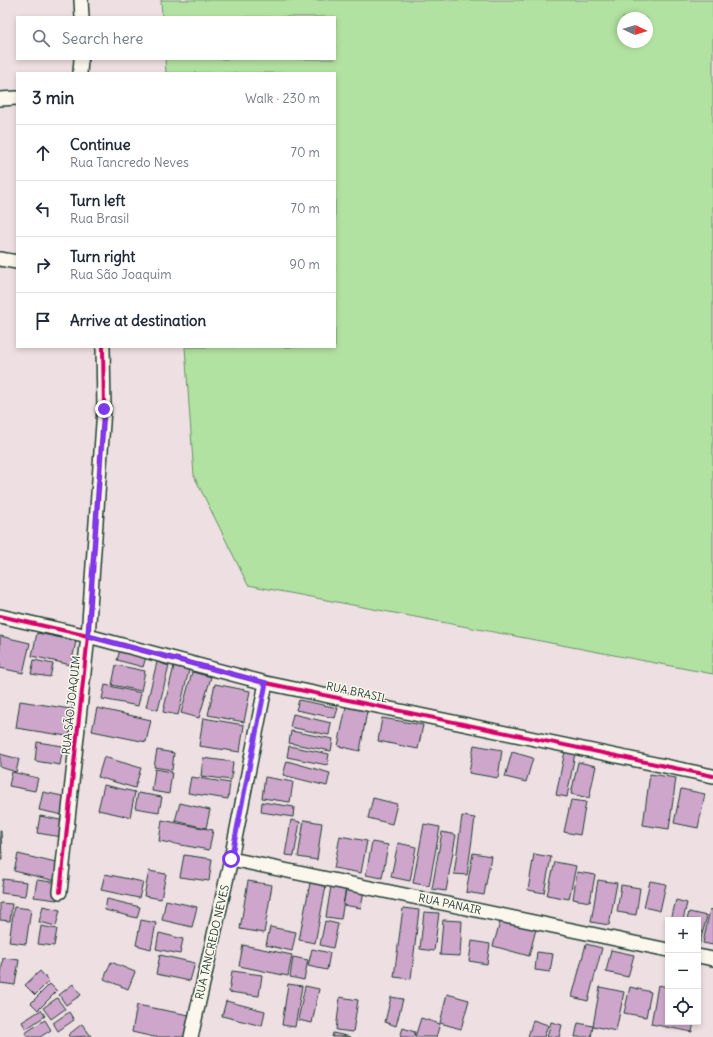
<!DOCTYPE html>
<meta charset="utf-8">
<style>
body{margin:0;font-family:Delius,sans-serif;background:#f6f6f7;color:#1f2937}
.controls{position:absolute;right:12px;bottom:12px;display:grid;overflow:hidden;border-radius:0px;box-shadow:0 2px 6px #0003}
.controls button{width:36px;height:36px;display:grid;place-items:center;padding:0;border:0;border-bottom:1px solid #e0e1e3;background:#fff;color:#1f2937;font:20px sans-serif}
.compass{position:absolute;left:617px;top:12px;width:36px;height:36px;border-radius:50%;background:#fff;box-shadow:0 2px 6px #0003;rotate:94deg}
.stop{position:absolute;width:12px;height:12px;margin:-9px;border:3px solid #7c3aed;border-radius:50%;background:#fff}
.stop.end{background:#7c3aed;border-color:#fff;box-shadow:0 1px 4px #0008}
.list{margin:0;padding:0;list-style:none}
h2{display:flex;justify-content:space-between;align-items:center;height:52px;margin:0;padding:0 16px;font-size:17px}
h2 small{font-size:13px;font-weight:400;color:#747a83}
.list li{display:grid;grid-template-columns:26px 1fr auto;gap:12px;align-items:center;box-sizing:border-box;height:56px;padding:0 16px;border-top:1px solid #e0e1e3}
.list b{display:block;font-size:15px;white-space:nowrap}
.list p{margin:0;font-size:13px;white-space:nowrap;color:#747a83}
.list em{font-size:13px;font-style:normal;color:#747a83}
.icon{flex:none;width:22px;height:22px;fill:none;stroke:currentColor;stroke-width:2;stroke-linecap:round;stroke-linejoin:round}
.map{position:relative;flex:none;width:713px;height:1037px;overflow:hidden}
.search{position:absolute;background:#fff;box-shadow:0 2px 6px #0003;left:16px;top:16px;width:320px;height:44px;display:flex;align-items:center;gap:10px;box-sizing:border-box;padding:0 14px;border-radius:0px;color:#747a83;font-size:15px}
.panel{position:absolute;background:#fff;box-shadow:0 2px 6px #0003;left:16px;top:72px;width:320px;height:276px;border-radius:0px}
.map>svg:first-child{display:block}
.green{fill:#b2e2a1;stroke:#68906a;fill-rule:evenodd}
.building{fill:#cea6cc;stroke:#1f3d34}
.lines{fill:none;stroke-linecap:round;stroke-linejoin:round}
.minor-casing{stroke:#1f3d34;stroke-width:16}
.minor{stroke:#fbf7ec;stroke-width:13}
.cycleway-casing{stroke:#fbf7ec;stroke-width:6}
.cycleway{stroke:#d6006c;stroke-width:4}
.route{stroke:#7c3aed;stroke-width:5}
.labels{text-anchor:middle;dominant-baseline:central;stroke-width:3;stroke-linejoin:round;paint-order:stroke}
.street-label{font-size:11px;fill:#1f3d34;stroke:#fbf7ec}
</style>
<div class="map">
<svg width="713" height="1037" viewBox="0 0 713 1037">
<rect width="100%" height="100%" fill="#eedfe2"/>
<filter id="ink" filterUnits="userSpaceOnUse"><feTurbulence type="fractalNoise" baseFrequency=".025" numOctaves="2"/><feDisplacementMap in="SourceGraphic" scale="8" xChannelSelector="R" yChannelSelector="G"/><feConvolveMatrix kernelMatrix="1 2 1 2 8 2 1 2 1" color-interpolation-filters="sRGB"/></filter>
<g filter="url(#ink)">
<!-- green -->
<path class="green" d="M161 0H713V674L248 585 194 476 185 347H335V73H166L165 59H335V17H162ZM623 18H647V42H623Z"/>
<!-- building -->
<path class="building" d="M37 633 76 641 71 665 32 656Z
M0 636 30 643 23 673 0 668Z
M120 650 146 657 143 667 117 660Z
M34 660 53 664 50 677 31 674Z
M157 662 169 666 158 710 146 707Z
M116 665 145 671 141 691 112 685Z
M174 666 189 670 178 715 163 712Z
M192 672 211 677 199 718 181 713Z
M215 684 250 691 244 722 208 715Z
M105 685 141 693 138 706 102 699Z
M299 700 338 708 335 718 296 710Z
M20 701 77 710 73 737 16 728Z
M346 707 367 711 360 751 338 746Z
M97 708 151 720 146 742 92 731Z
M293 714 331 723 329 735 290 727Z
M203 718 244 725 240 752 199 746Z
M382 718 423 725 418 749 378 741Z
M291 731 333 739 331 751 289 743Z
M37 742 63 746 60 765 35 761Z
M474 745 502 750 498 778 469 773Z
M289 746 329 754 327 765 287 757Z
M157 750 174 753 172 770 154 767Z
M565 751 575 753 567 797 556 795Z
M512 752 533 758 526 782 505 777Z
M0 754 19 759 16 772 0 767Z
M104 757 141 768 135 788 98 777Z
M203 758 233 762 231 780 201 776Z
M287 761 330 773 327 786 283 775Z
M578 762 596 766 589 798 571 794Z
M155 769 172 772 169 794 152 791Z
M12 772 38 778 35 791 9 786Z
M650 774 676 778 669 829 643 825Z
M191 777 230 783 228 799 188 793Z
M265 777 293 782 290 802 262 798Z
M104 785 135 792 130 817 98 810Z
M681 789 705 794 698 828 674 823Z
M43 792 67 797 63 815 39 810Z
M138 793 162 797 159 812 135 808Z
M373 798 397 804 392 824 368 818Z
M571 800 586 802 580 835 564 832Z
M262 802 294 807 293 817 261 812Z
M180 803 210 810 206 828 175 821Z
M40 816 65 821 62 837 37 833Z
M462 816 475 818 467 875 454 874Z
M162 820 213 830 209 850 159 841Z
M291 820 300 822 294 856 285 855Z
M304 820 322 823 317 860 298 857Z
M424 824 440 827 429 886 413 883Z
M0 831H1L2 860H0Z
M442 832 456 835 446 891 432 889Z
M340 836 367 841 361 873 334 868Z
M372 842 388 845 382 878 366 875Z
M398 843 416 847 410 881 391 877Z
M473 853 491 856 484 895 466 892Z
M18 854 60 864 56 881 14 871Z
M534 854 551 857 544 893 528 890Z
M184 855 212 859 209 881 180 877Z
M555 862 576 866 569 899 547 895Z
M149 871 166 874 161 899 144 896Z
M577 872 595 875 590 902 573 899Z
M105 874 143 882 139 898 101 890Z
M3 879 27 882 25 896 1 893Z
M37 880 59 883 57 900 34 897Z
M598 880 617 883 609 925 591 922Z
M248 881 272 885 264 933 240 929Z
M650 881 666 884 660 911 644 907Z
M310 883 326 886 315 943 299 940Z
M621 885 640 888 636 915 617 912Z
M331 886 346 889 341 919 326 917Z
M346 888 364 890 361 908 343 905Z
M107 899 140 907 137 918 105 910Z
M166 900 197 907 192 927 162 920Z
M676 900 687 903 683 920H671Z
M0 903 12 904 10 921 0 920Z
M43 906 60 910 56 926 39 922Z
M14 907 31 909 26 944 9 942Z
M403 908 419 910 411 979 394 977Z
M710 909 713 910V945L703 943Z
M424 912 439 913 434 951 420 949Z
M689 912 707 916 699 946 698 945V920H687Z
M501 919 536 929 529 956 493 946Z
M141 920 156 923 151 949 136 945Z
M443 920 462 921 460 956 440 955Z
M325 921 338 924 333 948 320 945Z
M41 926 57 929 54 946 38 944Z
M270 927 296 932 292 951 266 945Z
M159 933 183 939 180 954 156 949Z
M472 941 490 944 487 964 469 961Z
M586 944 602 948 588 1001 572 997Z
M243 945 292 955 288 976 239 966Z
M312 949 330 953 327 970 308 966Z
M611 950 634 955 628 977 606 972Z
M537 952 553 954 550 972 535 970Z
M160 955 195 963 190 981 156 974Z
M293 957 308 960 304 980 290 977Z
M3 958 19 960 15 985 0 983Z
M111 962 135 972 128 989 104 979Z
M40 971 49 981 35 995 25 985Z
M232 971 262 975 259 996 229 992Z
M50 984 57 991 38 1010 31 1003Z
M73 984 81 995 66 1005 59 995Z
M288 984 302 986 295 1027 282 1025Z
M658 985 668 987V1022H694L692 1032 651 1024Z
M305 986 319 989 312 1023 298 1020Z
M600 987 624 992 616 1031 593 1026Z
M630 987 651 992 646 1017 624 1013Z
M447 994 469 1000 461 1029 440 1023Z
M340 997 358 1000 353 1032 336 1030Z
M391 997 403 999 396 1026 385 1022Z
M57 998 65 1009 51 1019 43 1008Z
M226 1001 265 1011 262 1026 222 1016Z
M137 1005 189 1015 185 1037H154L132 1032Z
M41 1010 45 1016 26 1029 22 1022Z
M69 1012 74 1020 58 1031 53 1023Z
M421 1018 440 1024 436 1037H415Z
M45 1020 51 1030 40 1037H28L25 1033Z
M533 1020 548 1025 544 1037H528Z
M551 1022 562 1025 559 1037H547Z
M578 1023 593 1026 591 1037H575Z
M82 1024 91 1036 70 1037 68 1035Z
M403 1028 415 1032 414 1037H400Z
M333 1033 351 1037H332Z"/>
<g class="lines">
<!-- minor casing -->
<g class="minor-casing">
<path id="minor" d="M81 0 82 17
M80 73 81 59
M0 99 17 98
M0 259 17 262
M0 616 88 636 266 683 713 776
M231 859 668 950
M60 892 88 636 104 409 103 347
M698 956 713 959
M191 1037 231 859 266 683"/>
</g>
<!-- minor -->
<use href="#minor" class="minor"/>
<!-- cycleway casing -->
<g class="cycleway-casing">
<path id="cycleway" d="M0 616 88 636 266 683 713 776
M60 892 88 636 104 409 103 347"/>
</g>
<!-- cycleway -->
<use href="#cycleway" class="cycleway"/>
</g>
</g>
<g class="lines" filter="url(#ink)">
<!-- route -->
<path class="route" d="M104 409 88 636 266 683 231 859"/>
</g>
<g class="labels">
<!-- street labels -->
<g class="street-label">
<text transform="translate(357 692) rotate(12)">RUA BRASIL</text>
<text transform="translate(71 705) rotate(-84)">RUA SÃO JOAQUIM</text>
<text transform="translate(450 904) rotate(12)">RUA PANAIR</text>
<text transform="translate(212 942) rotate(-77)">RUA TANCREDO NEVES</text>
</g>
</g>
</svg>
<div class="controls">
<button>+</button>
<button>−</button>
<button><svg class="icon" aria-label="locate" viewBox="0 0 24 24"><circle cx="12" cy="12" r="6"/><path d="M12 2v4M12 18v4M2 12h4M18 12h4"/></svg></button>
</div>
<svg class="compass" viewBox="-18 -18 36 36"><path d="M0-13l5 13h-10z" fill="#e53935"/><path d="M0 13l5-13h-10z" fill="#747a83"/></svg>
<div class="stop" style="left:231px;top:859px"></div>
<div class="stop end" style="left:104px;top:409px"></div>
<div class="search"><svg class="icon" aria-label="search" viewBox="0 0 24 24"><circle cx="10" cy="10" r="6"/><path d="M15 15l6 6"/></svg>Search here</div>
<section class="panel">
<h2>3 min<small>Walk · 230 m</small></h2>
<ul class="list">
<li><svg class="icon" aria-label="ahead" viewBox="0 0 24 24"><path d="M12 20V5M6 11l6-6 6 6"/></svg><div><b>Continue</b><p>Rua Tancredo Neves</p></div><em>70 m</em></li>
<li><svg class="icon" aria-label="left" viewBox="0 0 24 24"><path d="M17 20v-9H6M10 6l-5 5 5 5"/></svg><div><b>Turn left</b><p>Rua Brasil</p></div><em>70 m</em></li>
<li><svg class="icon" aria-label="right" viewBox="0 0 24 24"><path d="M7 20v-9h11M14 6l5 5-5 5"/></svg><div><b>Turn right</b><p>Rua São Joaquim</p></div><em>90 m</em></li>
<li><svg class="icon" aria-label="arrive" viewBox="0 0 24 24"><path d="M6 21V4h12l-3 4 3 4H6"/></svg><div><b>Arrive at destination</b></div></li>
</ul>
</section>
</div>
